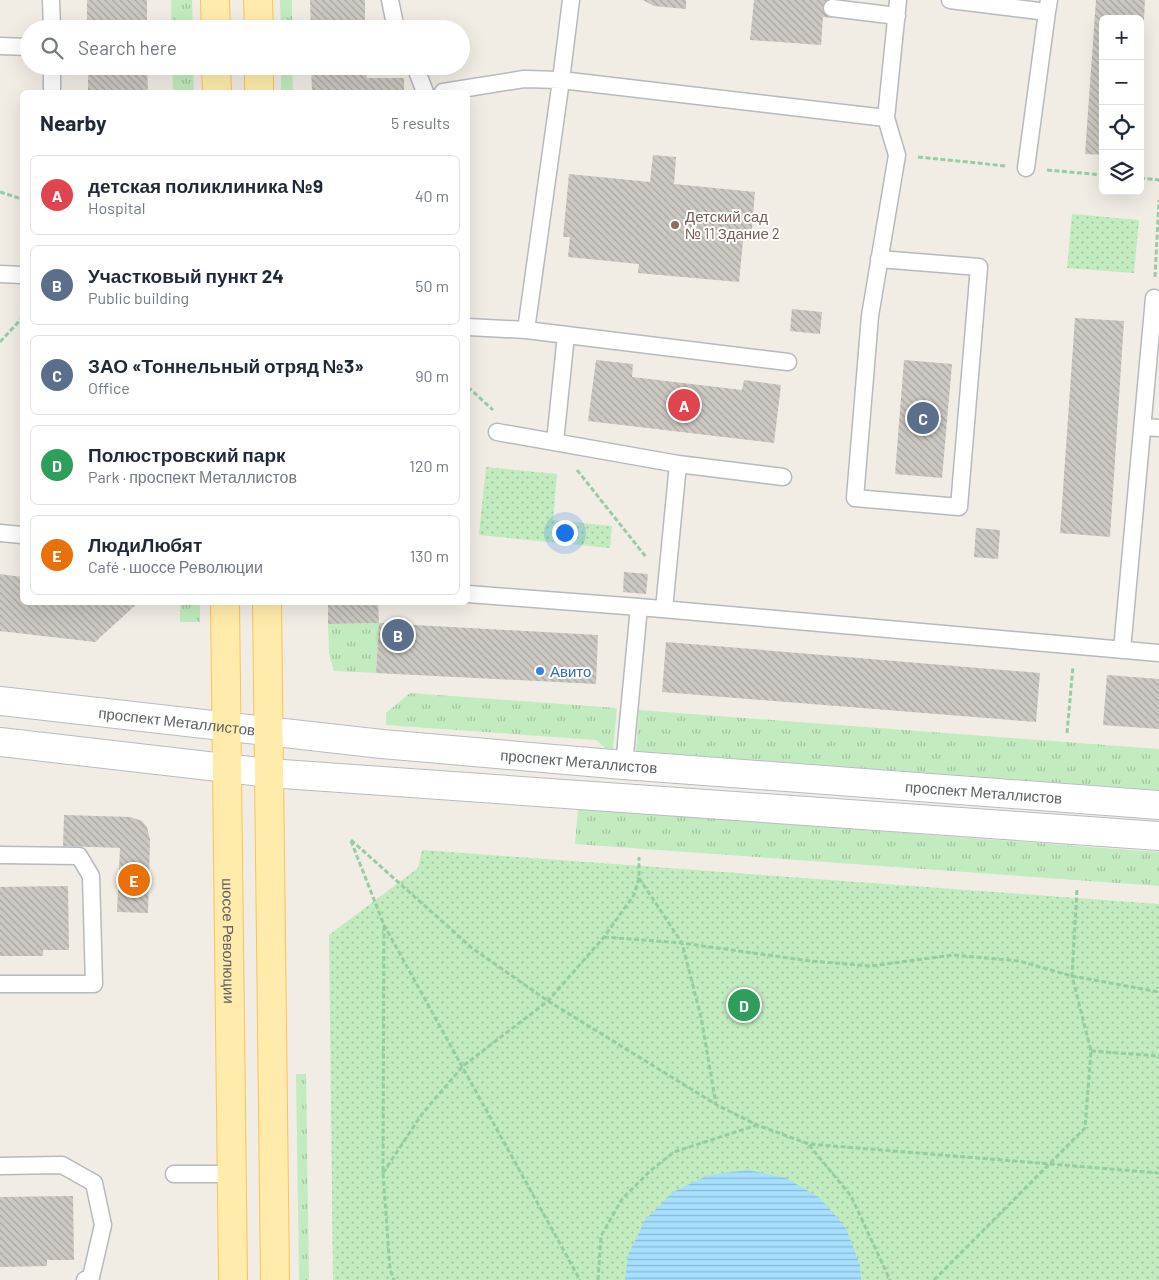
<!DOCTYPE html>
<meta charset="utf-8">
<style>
body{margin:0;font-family:Barlow,sans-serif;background:#f2f2f3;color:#1f2937}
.controls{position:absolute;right:15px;top:15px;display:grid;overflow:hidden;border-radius:8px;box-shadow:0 5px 20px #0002}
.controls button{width:45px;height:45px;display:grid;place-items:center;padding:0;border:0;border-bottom:1px solid #e0e1e3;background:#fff;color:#1f2937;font:25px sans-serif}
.you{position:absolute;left:564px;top:532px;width:18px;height:18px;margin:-12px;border:4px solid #fff;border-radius:50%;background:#1a73e8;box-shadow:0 0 0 8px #1a73e833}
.badge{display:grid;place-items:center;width:32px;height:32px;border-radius:50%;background:#0b8043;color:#fff;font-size:16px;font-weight:700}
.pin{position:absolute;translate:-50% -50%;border:2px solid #fff;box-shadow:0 1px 5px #0006}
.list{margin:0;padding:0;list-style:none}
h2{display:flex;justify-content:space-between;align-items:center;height:65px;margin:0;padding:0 20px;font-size:21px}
h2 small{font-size:16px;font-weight:400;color:#747a83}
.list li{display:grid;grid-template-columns:32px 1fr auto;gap:15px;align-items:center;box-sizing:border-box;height:80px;margin:0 10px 10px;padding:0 10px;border:1px solid #e0e1e3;border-radius:8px}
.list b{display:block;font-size:19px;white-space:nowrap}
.list p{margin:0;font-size:16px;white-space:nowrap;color:#747a83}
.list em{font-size:16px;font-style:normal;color:#747a83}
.icon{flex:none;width:28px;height:28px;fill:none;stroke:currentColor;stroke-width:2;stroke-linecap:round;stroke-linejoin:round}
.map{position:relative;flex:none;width:1159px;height:1280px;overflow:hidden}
.search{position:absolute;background:#fff;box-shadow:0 5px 20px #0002;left:20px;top:20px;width:450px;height:55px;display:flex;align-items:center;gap:12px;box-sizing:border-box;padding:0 18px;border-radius:28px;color:#747a83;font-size:19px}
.panel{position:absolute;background:#fff;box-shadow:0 5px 20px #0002;left:20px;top:90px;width:450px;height:515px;border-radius:8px}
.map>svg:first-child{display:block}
.grass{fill:url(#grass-tufts)}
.park{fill:url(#park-dots)}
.water{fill:url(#water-rules)}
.building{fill:url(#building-back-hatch)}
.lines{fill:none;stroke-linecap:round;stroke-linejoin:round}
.lane-casing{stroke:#b6b9bd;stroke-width:19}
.secondary-casing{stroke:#b7bbc0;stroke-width:30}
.primary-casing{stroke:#ffc250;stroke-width:30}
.path{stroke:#97cda3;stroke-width:3;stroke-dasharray:5 2.5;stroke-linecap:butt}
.lane{stroke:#fff;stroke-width:16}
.secondary{stroke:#fff;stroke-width:28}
.primary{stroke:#ffecac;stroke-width:28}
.education-dot{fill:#8d6e63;stroke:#fff;stroke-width:2}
.shop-dot{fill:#3f7fe0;stroke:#fff;stroke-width:2}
.labels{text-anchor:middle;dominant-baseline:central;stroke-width:4;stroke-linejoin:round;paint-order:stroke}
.education-label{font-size:15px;fill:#785e54;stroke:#fff;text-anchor:start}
.shop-label{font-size:15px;fill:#366cbe;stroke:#fff;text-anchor:start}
.street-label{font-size:15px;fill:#5d6267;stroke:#fff}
</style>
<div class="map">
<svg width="1159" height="1280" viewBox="0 0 1159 1280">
<defs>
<pattern id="grass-tufts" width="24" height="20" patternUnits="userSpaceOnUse" patternTransform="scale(1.25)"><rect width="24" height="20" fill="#c2ebbf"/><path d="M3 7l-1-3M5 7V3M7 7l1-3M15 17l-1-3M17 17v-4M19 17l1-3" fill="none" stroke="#a1c29f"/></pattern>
<pattern id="park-dots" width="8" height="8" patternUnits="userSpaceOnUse" patternTransform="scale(1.25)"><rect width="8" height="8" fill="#c2ebbf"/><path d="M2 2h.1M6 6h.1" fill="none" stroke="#a1c29f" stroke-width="1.8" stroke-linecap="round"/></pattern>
<pattern id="water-rules" width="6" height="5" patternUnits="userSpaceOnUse" patternTransform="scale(1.25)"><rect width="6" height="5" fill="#a7dfff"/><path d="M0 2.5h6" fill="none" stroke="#8bb8d2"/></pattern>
<pattern id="building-back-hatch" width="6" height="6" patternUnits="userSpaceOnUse" patternTransform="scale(1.25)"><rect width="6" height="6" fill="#ccc8c2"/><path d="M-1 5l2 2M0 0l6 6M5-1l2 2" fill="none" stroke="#a9a6a1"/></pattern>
</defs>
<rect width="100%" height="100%" fill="#f1ede5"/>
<!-- grass -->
<path class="grass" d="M171 0H192L193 29H172Z
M280 0H292V29H281Z
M172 66H193L194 92H173Z
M281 66H292L293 92H281Z
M180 603H200V622H180Z
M379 623 376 673 334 671 329 654 328 624Z
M410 693 617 708 613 749 605 748 596 740 386 725V713Z
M639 710 1159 749V790L636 751Z
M578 809 1159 852V886L575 844Z
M296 1074H306L309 1280H299Z"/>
<!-- park -->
<path class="park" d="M1072 214 1139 220 1134 273 1067 268Z
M486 467 557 474 553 520 612 526 610 548 479 535Z
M422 850 1159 904V1280H333L329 935 418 868Z"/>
<!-- water -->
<path class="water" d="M748 1170 786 1178 820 1198 846 1228 860 1265 861 1280H625L628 1255 645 1220 673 1192 708 1175Z"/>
<!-- building -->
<path class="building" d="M87 0H147V29H87Z
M310 0H365V29H311Z
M643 0H686V9L654 6Z
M754 0H833L832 18 823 17 821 45 750 40Z
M1096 0H1145L1142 58H1140V19H1103V155L1085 154Z
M88 66H147L148 92H88Z
M311 66H366L367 78H404V92H312Z
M653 155 676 157 674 184 755 192 751 241H743L739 282 638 273 639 264 568 257 570 237H563L569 174 650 182Z
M792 309 822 312 820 334 790 331Z
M1075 318 1124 321 1110 537 1060 533Z
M596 360 633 364 632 377 742 390 744 380 781 385 774 443 588 421Z
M904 360 952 364 942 478 895 474Z
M976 528 1000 530 998 559 974 557Z
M624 572 648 574 646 594 623 592Z
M0 574 22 577V602H139L95 642 0 631Z
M328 602H378L379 623 328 624Z
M379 623 598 635 596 684 376 673Z
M666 642 1040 673 1036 722 662 692Z
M1107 675 1159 679V729L1103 725Z
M64 815 130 817 142 821 147 827 150 840 148 913 117 912 120 848 63 846Z
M68 886 69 950H43V956H0V887Z
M73 1196 74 1260H47V1266L0 1267V1197Z"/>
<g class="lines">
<!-- lane casing -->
<g class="lane-casing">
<path id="lane" d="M51 0 52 29
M390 0 396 29
M950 0 1047 12 1049 0
M832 8 897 16
M0 46 29 47
M52 66V92
M415 66 425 92
M443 92 524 79 561 80 886 118
M1026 168 1047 12
M879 259 979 267 959 507 855 498 870 316 897 155 886 118 898 0
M0 274 22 275
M468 327 526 330 788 362
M526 330 561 80 571 0
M1143 427 1159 428
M497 432 678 464 664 609
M555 442 566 335
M678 464 783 477
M0 533 22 535
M468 594 639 607 1159 653
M1122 650 1154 298
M624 765 639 607
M0 855 79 856 91 876 94 984H0
M0 1166 62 1165 94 1183 103 1225 91 1277 85 1280
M174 1174H232"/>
</g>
<!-- secondary casing -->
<g class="secondary-casing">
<g id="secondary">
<path id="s1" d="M0 701 382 744 624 765 1159 805"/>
<path d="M0 742 269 773 1159 836"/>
</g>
</g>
<!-- primary casing -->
<g class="primary-casing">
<g id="primary">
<path d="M215 0 216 29"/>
<path d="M258 0 259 29"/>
<path d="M216 66 217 92"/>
<path d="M259 66V92"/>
<path id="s2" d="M225 602 233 1280"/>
<path d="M267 602 275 1280"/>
</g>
</g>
<!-- path -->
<path class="path" d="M918 157 1006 166
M1047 170 1103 175
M1140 178 1159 180
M0 192 22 199
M1155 277 1159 200
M0 342 22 318
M468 387 493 410
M577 470 646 557
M1067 733 1073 666
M351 840 472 948 548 1001 717 1105 757 1125 809 1144 1159 1173
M351 841 384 925 580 1280
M639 878 682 943 701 1017 716 1104
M384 926 383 1173 390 1269 394 1280
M604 937 682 943 810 961 871 966 953 955 1019 961 1072 976 1159 992
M1091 1051 1159 1056
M809 1145 851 1196 890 1280
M383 1173 422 1114 463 1066 548 1001 604 937 634 895 639 878V857
M598 1280 601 1236 622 1199 650 1171 674 1152 757 1125
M934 1280 1085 1128 1091 1051 1072 976 1077 889"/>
<!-- lane -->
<use href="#lane" class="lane"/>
<!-- secondary -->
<use href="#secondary" class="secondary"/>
<!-- primary -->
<use href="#primary" class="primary"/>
</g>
<!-- markers -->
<circle class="education-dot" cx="675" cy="225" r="5"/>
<circle class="shop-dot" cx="540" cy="671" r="5"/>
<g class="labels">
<!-- education labels -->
<g class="education-label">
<text x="685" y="216">Детский сад<tspan x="685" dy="17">№ 11 Здание 2</tspan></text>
</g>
<!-- shop labels -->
<g class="shop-label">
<text x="550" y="671">Авито</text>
</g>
<!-- street labels -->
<g class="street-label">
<text stroke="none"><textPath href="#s1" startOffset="178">проспект Металлистов</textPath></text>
<text stroke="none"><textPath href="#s1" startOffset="582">проспект Металлистов</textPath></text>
<text stroke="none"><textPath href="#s1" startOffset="988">проспект Металлистов</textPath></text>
<text stroke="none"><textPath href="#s2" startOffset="339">шоссе Революции</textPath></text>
</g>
</g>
</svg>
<div class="controls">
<button>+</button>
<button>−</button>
<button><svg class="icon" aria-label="locate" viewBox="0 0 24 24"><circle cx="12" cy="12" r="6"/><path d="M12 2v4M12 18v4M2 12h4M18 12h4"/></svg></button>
<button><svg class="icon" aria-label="layers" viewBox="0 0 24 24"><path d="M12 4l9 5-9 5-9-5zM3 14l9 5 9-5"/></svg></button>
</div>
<div class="you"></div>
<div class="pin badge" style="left:684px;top:405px;background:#e0444e">A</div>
<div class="pin badge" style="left:398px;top:635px;background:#5c6f8a">B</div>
<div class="pin badge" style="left:923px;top:418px;background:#5c6f8a">C</div>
<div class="pin badge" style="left:744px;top:1005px;background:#2e9e5b">D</div>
<div class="pin badge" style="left:134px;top:880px;background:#e8710a">E</div>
<div class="search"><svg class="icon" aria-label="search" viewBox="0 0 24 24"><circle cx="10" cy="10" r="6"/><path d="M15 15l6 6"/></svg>Search here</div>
<section class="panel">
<h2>Nearby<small>5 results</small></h2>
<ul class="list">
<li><span class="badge" style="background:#e0444e">A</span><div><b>детская поликлиника №9</b><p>Hospital</p></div><em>40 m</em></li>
<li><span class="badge" style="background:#5c6f8a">B</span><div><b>Участковый пункт 24</b><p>Public building</p></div><em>50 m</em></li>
<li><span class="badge" style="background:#5c6f8a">C</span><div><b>ЗАО «Тоннельный отряд №3»</b><p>Office</p></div><em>90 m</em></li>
<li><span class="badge" style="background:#2e9e5b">D</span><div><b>Полюстровский парк</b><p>Park · проспект Металлистов</p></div><em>120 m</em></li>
<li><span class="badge" style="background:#e8710a">E</span><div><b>ЛюдиЛюбят</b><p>Café · шоссе Революции</p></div><em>130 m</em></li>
</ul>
</section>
</div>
